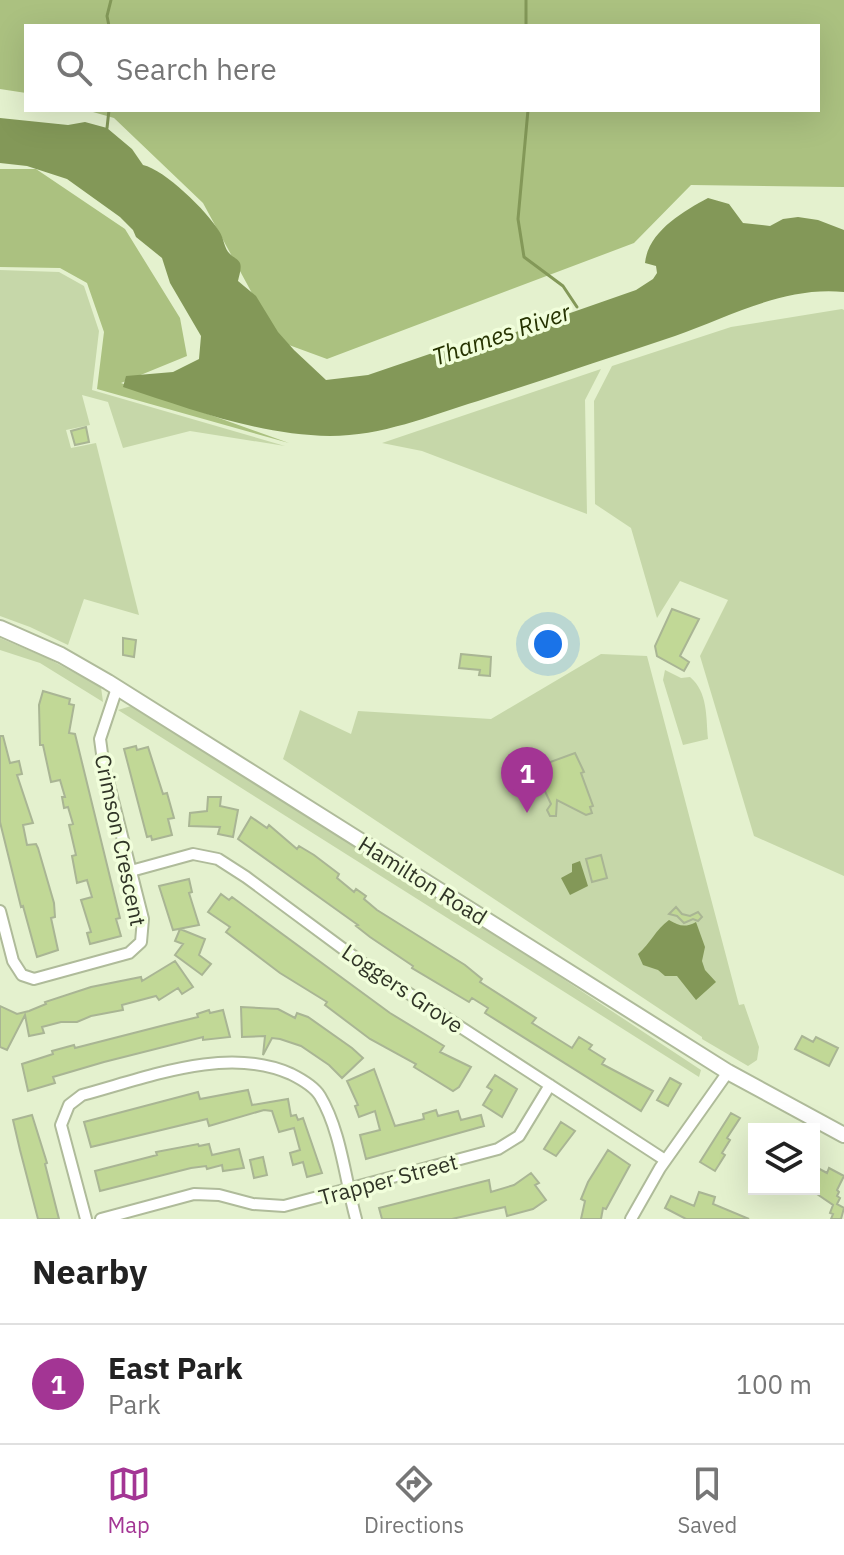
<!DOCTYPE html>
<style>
body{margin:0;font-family:"IBM Plex Sans",sans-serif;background:#f2f2f2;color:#222}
.controls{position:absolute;right:24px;bottom:24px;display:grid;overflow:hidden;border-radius:0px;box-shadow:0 8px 32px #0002}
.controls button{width:72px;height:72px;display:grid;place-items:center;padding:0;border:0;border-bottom:2px solid #e0e0e0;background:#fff;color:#222;font:40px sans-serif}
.you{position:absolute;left:548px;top:644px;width:28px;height:28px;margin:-20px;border:6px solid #fff;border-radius:50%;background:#1a73e8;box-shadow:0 0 0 12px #1a73e833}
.badge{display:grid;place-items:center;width:52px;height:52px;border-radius:50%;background:#a33594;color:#fff;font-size:26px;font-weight:700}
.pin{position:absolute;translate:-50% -66px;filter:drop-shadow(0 2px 4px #0008)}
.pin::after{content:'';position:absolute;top:42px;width:28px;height:24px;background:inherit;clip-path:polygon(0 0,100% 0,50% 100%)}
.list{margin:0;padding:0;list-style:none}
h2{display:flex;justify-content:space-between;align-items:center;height:104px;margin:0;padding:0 32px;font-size:34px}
h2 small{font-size:26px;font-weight:400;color:#767676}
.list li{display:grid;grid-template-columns:52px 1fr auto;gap:24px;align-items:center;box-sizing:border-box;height:120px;padding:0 32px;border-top:2px solid #e0e0e0}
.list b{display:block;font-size:30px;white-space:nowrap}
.list p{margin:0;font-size:26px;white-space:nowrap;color:#767676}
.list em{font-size:26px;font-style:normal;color:#767676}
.icon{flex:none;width:44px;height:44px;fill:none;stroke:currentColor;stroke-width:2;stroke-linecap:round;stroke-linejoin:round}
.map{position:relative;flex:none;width:844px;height:1219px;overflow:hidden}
.search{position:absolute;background:#fff;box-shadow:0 8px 32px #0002;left:24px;right:24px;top:24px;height:88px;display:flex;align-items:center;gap:20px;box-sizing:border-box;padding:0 28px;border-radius:0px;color:#767676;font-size:30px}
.sheet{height:224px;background:#fff}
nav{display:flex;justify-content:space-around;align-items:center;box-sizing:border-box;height:112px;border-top:2px solid #e0e0e0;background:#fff;font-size:22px;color:#767676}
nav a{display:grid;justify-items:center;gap:4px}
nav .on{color:#a33594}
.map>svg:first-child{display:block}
.green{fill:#c6d7a9}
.forest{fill:#abc180}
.water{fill:#839858}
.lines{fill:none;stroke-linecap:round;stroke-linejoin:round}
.stream{stroke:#839858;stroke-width:3}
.building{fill:#c1d896;stroke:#a9b594;stroke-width:2}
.minor-casing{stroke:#afbb9a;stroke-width:14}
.secondary-casing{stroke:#afbb9a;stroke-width:18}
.minor{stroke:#fff;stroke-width:10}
.secondary{stroke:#fff;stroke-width:14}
.labels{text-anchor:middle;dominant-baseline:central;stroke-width:7;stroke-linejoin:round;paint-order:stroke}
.street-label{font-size:22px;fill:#2f3426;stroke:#f1fedb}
.water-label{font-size:24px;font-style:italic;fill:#263301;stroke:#f1fedb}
</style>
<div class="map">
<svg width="844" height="1219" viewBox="0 0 844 1219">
<rect width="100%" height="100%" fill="#e4f1ce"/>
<!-- green -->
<path class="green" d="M0 270 59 272 84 286 99 331 92 390 285 446 190 431 123 448 108 402 82 395 90 425 66 430 71 448 96 443 139 615 84 599 68 645 30 627 0 616Z
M842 309 844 310V876L754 836 700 656 728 600 680 581 657 618 631 528 595 504 594 401 612 366 731 327Z
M601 369 585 400 587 514 422 451 382 443Z
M0 638 47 658 101 687 103 702 40 663 0 650Z
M601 654 647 656 739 1005 744 1004 759 1047 757 1060 748 1066 702 1039V1037L283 759 300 710 351 734 358 711 491 719Z
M665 670 681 678 690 677C708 692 706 717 708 739L683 745 663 680Z
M131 706 436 895 701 1070 699 1077 118 710Z"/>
<!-- forest -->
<path class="forest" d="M0 0H844V187L691 185 634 243 327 359 278 341 203 203 114 118 86 110H818V26H26V93L0 89Z
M0 169H36L125 229 180 318 187 356 121 383 289 443 97 389 104 332 87 283 60 268 0 267Z"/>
<!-- water -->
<path class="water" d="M0 118 68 125 85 122 107 128 132 149 143 165C165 170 207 211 219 231 224 238 224 249 230 254 234 258 237 258 240 263 242 268 239 276 238 281L256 296 278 332 294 350 326 380 368 375 453 346 487 342 636 290 653 279 657 273 656 266 645 263C648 232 682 212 708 198L729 204 743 223 770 226 783 219 798 217 818 220 844 230V292C784 286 729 317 675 336 609 358 543 380 478 401 429 416 382 436 330 436 259 435 190 409 123 387L126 376 173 372 199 359 201 336 170 283 162 258 136 237 133 230 120 217 67 179 27 166 0 163Z
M580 861 588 886 570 895 561 878 572 872V864Z
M669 920C679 926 685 928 696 922L705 947 702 961 705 970 716 982 696 1000 677 976H665L658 970 643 965 638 954C650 944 656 929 669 920Z"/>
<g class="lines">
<!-- stream -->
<path class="stream" d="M109 26 107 16 111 0
M526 26V0
M528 110 518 219 524 257 563 286 577 307
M107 128 109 110"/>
</g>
<!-- building -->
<path class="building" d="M86 427 89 442 75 445 71 431Z
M672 609 699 619 680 656 689 662 684 671 657 656 655 646Z
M123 638 136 640 134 657 123 655Z
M461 654 491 657 490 676 479 675 480 670 459 668Z
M43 691 70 699 69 704 74 705 69 733 75 734 120 918 116 919 121 936 90 944 87 933 91 932 81 900 92 897 87 880 77 883 72 856 76 855 69 825 73 824 68 807 64 808 62 797H65L60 780 51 782 43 745H40L39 705Z
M0 736H3L10 763 19 761 22 774 17 775 33 823 23 825 27 845 36 844 38 848 54 903 55 917 51 918 58 950 37 957 23 906 21 907 0 822Z
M136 746 137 750 148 747 163 794 167 793 174 818 168 819 172 835 152 840 151 836 147 837 124 749Z
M575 753 584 772 581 773 593 806 590 807 592 813 586 815 557 800 556 816H550L547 810 551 804 534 768Z
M208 797H221L220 806 238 810 233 837 218 834 220 827 189 826 190 813 207 811Z
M251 817 267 828 269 825 297 849 299 846 314 855 339 874 337 878 354 892 356 889 366 896 364 899 377 910 465 965 482 979 480 982 536 1018 532 1023 572 1048 579 1037 592 1045 589 1049 605 1059 602 1064 653 1091 641 1111 485 1013 488 1008 472 998 469 1002 412 968 413 966 370 937 356 926 358 925 238 839Z
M601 855 607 878 592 882 586 859Z
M189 879 192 892 189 893 199 925 173 930 159 886Z
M221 894 229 900 232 897 390 1013 444 1046 440 1052 471 1067 459 1087 453 1091 414 1067 416 1064 370 1039 325 1005 327 1002 280 973 226 932 230 927 208 912Z
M676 907 682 914 690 916 698 912 702 917 698 921 693 919 684 923 677 916 669 914Z
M180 929 205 939 199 955 211 964 202 975 175 955 183 944 175 941Z
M175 961 193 987 182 994 178 988 159 1000 156 996 122 1005 123 1010 91 1016 77 1022H61L42 1027 44 1033 29 1036 25 1015 7 1050 0 1047V1006L17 1014 29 1011 46 1004 45 1002 91 987 141 977 142 981Z
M241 1007 278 1009 295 1018 297 1013 308 1017 352 1048 363 1058 342 1078 329 1065 301 1046 280 1039 272 1038 263 1055 265 1036 242 1037Z
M209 1010 210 1013 223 1010 230 1037 203 1040V1037L104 1062 53 1077 55 1083 28 1091 22 1064 53 1054 52 1051 74 1045 75 1048 165 1025 198 1017 197 1014Z
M802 1036 813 1042 816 1037 838 1048 829 1066 795 1049Z
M374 1069 395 1126 424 1119 423 1114 436 1110 438 1116 458 1111 461 1120 481 1115 484 1126 366 1159 360 1135 380 1130 375 1111 359 1117 355 1106 358 1105 347 1081Z
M495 1075 517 1089 502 1117 483 1105 492 1090 487 1087Z
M670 1078 681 1084 668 1106 657 1100Z
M248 1090 252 1105 288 1099 291 1116 296 1115 298 1120 303 1118 322 1173 307 1177 303 1162 293 1165 290 1153 300 1150 294 1128 279 1132 272 1111 264 1110 209 1126 207 1119 91 1147 84 1122 198 1092 200 1099Z
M731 1113 740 1118 727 1138 730 1140 722 1153 725 1155 715 1171 700 1162Z
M32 1115 47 1163 45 1164 59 1219H38L20 1150 13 1120Z
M561 1122 575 1131 556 1156 544 1149Z
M198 1144 199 1146 209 1144 212 1155 239 1149 244 1168 223 1171 222 1165 207 1169 206 1166 191 1168 100 1191 95 1171 157 1155 156 1152Z
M608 1150 630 1165 606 1209 603 1208 601 1219H581L585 1201 581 1199 588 1182Z
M263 1157 267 1175 254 1178 250 1160Z
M814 1166 827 1173 829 1168 844 1176 837 1190 839 1192 837 1196 840 1198 837 1204 844 1208 841 1219H831L833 1214 830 1213 833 1205 814 1192Z
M531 1173 539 1183 535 1185 546 1200 533 1209 507 1216 505 1207 452 1219H382L379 1208 489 1180 491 1192 514 1185Z
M699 1192 715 1197 713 1204 749 1219H686L665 1208 671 1196 694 1206Z"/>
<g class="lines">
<!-- minor casing -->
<g class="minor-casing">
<path id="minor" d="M131 871 193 854 218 859 246 877 365 965 665 1160
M0 911 13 961 22 975 34 979 129 953 141 942 143 919 103 761 100 739 117 688
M86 1219 61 1125 69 1105 82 1095C146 1078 226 1045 291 1074 301 1079 314 1086 320 1096 341 1131 345 1179 356 1219
M101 1219 194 1194 219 1195 253 1204 284 1206 498 1149 519 1136 550 1085
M631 1219 660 1168 728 1072"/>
</g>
<!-- secondary casing -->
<g class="secondary-casing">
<path id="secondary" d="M0 628 61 655 108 682 728 1072 844 1135"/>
</g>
<!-- minor -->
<use href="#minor" class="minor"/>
<!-- secondary -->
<use href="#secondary" class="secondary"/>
</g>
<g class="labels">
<!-- street labels -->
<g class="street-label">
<text transform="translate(121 840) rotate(78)">Crimson Crescent</text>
<text transform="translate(423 880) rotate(32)">Hamilton Road</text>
<text transform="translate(403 988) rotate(34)">Loggers Grove</text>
<text transform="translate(388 1179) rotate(-15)">Trapper Street</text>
</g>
<!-- water labels -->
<g class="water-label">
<text transform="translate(501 334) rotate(-19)">Thames River</text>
</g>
</g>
</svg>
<div class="controls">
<button><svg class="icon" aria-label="layers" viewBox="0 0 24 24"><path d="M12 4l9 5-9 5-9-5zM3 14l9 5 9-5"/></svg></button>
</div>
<div class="you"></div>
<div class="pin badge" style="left:527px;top:813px">1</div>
<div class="search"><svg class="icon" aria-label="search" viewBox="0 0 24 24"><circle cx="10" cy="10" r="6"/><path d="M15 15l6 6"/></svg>Search here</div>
</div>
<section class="sheet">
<h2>Nearby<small></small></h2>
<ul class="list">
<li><span class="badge">1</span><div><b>East Park</b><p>Park</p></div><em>100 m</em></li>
</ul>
</section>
<nav>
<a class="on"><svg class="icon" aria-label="map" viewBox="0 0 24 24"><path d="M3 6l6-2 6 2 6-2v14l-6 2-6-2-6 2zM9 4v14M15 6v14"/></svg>Map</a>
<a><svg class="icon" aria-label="directions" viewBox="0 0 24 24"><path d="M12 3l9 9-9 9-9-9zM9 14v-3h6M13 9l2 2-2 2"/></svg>Directions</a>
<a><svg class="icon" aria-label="saved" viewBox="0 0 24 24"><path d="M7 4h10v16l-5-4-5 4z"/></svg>Saved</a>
</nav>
